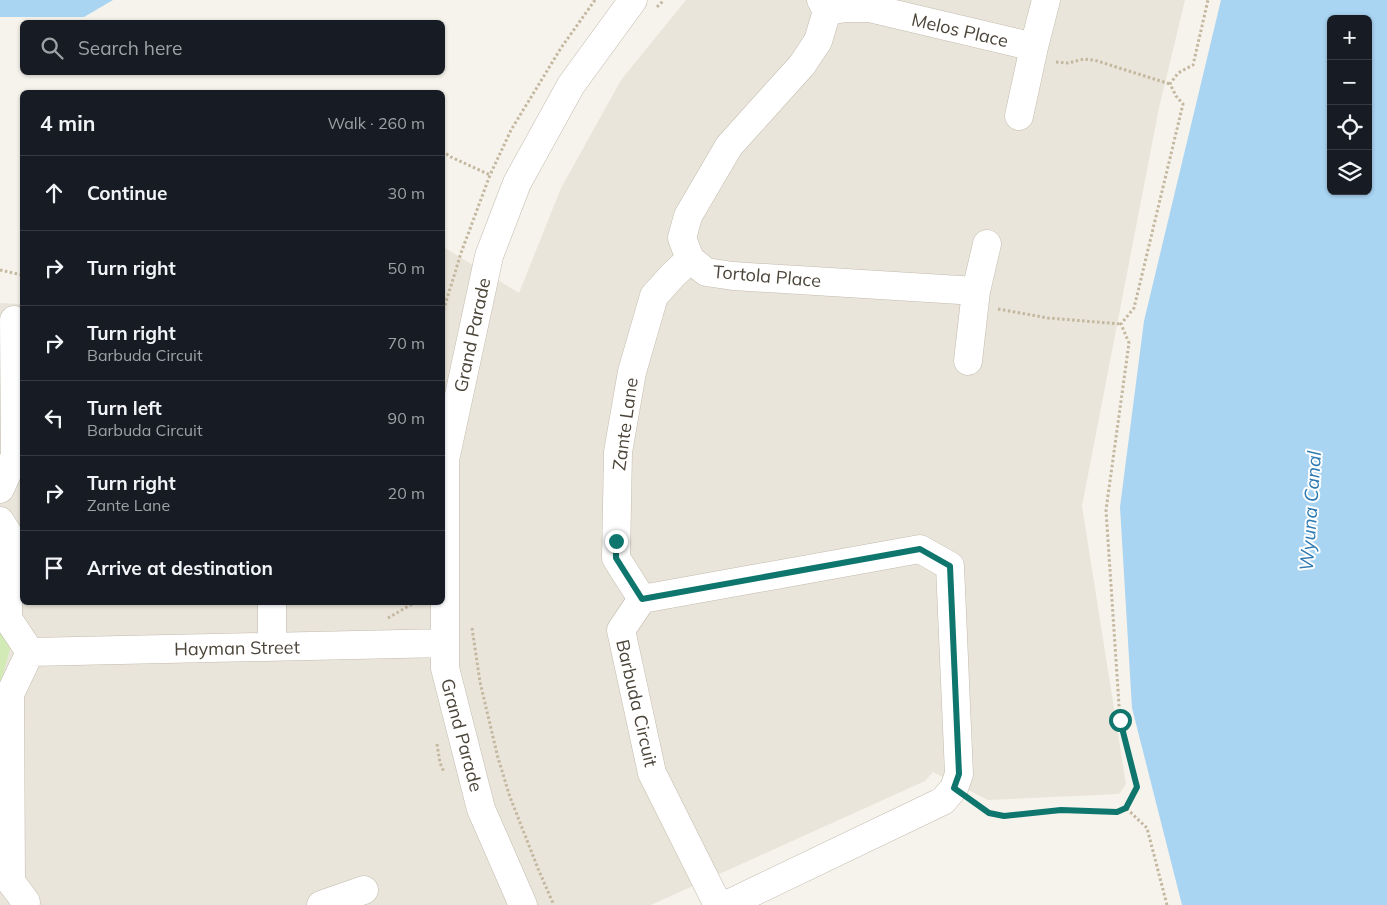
<!DOCTYPE html>
<meta charset="utf-8">
<style>
body{margin:0;font-family:Mulish,sans-serif;background:#242831;color:#f1f3f6}
.controls{position:absolute;right:15px;top:15px;display:grid;overflow:hidden;border-radius:8px;box-shadow:0 1px 4px #0004}
.controls button{width:45px;height:45px;display:grid;place-items:center;padding:0;border:0;border-bottom:1px solid #363941;background:#171b24;color:#f1f3f6;font:25px sans-serif}
.stop{position:absolute;width:15px;height:15px;margin:-11px;border:4px solid #0f766e;border-radius:50%;background:#fff}
.stop.end{background:#0f766e;border-color:#fff;box-shadow:0 1px 5px #0008}
.list{margin:0;padding:0;list-style:none}
h2{display:flex;justify-content:space-between;align-items:center;height:65px;margin:0;padding:0 20px;font-size:21px}
h2 small{font-size:16px;font-weight:400;color:#9ea1a6}
.list li{display:grid;grid-template-columns:32px 1fr auto;gap:15px;align-items:center;box-sizing:border-box;height:75px;padding:0 20px;border-top:1px solid #363941}
.list b{display:block;font-size:19px;white-space:nowrap}
.list p{margin:0;font-size:16px;white-space:nowrap;color:#9ea1a6}
.list em{font-size:16px;font-style:normal;color:#9ea1a6}
.icon{flex:none;width:28px;height:28px;fill:none;stroke:currentColor;stroke-width:2;stroke-linecap:round;stroke-linejoin:round}
.map{position:relative;flex:none;width:1387px;height:905px;overflow:hidden}
.search{position:absolute;background:#171b24;box-shadow:0 1px 4px #0004;left:20px;top:20px;width:425px;height:55px;display:flex;align-items:center;gap:12px;box-sizing:border-box;padding:0 18px;border-radius:8px;color:#9ea1a6;font-size:19px}
.panel{position:absolute;background:#171b24;box-shadow:0 1px 4px #0004;left:20px;top:90px;width:425px;height:515px;border-radius:8px}
.map>svg:first-child{display:block}
.residential{fill:#eae5da}
.green{fill:#d2eab5}
.water{fill:#a9d4f2;fill-rule:evenodd}
.lines{fill:none;stroke-linecap:round;stroke-linejoin:round}
.minor-casing{stroke:#c2bbae;stroke-width:29}
.path{stroke:#c4b79f;stroke-width:3;stroke-dasharray:2.5 2.5;stroke-linecap:butt}
.minor{stroke:#fff;stroke-width:28}
.route{stroke:#0f766e;stroke-width:6}
.labels{text-anchor:middle;dominant-baseline:central;stroke-width:4;stroke-linejoin:round;paint-order:stroke}
.street-label{font-size:18px;fill:#4b4439;stroke:#fff}
.water-label{font-size:19px;font-style:italic;fill:#2e7ab2;stroke:#fff}
</style>
<div class="map">
<svg width="1387" height="905" viewBox="0 0 1387 905">
<rect width="100%" height="100%" fill="#f6f3ec"/>
<!-- residential -->
<path class="residential" d="M686 0H1185L1159 108 1082 506 1126 784 1119 794 988 800 933 772 925 781 651 905H0V303L22 304V602H442L443 244 445 248 519 293 561 188 621 80Z"/>
<!-- green -->
<path class="green" d="M0 620 10 649 0 685Z"/>
<!-- water -->
<path class="water" d="M0 0H113L84 17H0Z
M1221 0H1387V905H1182L1132 708 1120 507 1144 321ZM1331 19H1368V191H1331Z"/>
<g class="lines">
<!-- minor casing -->
<g class="minor-casing">
<path id="minor" d="M821 0 827 11 818 41 802 65 729 146 688 216 682 238 690 259 706 272 733 276 976 291
M827 11 846 8H869L1034 47
M1019 116 1034 47 1046 0
M968 361 976 291 987 244
M0 489 15 456 14 320
M0 521 9 535 8 619 30 652 10 694 11 882 26 902
M642 599 616 558 618 452 632 372 654 296 673 275 690 259
M272 602V647
M30 652 445 643
M321 905 364 890
M523 905 481 809 445 668V460L489 256 517 183 571 85 633 0
M718 905 652 773 621 630 642 599 920 549 950 566 959 774 954 788 943 801 726 905"/>
</g>
<!-- path -->
<path class="path" d="M657 7 664 0
M1056 62 1068 63 1084 59 1094 60 1170 84
M442 151 451 157 490 175
M0 270 22 275
M998 309 1048 318 1121 324
M442 315 461 253 490 175 511 130 561 48 595 0
M388 618 412 604V602
M472 628 480 682 498 758 510 797 539 871 553 903
M437 744 440 763 444 772
M973 802 989 813 1004 815 1061 810 1117 812 1126 808
M1167 905 1147 828 1126 808 1137 787 1120 720 1106 510 1129 343 1121 324 1134 308 1183 104 1176 96 1170 84 1178 73 1193 65 1208 0"/>
<!-- minor -->
<use href="#minor" class="minor"/>
</g>
<g class="lines">
<!-- route -->
<path class="route" d="M616 541V558L642 599 920 549 950 566 959 774 954 788 989 813 1004 816 1061 810 1117 812 1126 808 1137 787 1120 720"/>
</g>
<g class="labels">
<!-- street labels -->
<g class="street-label">
<text transform="translate(960 30) rotate(13)">Melos Place</text>
<text transform="translate(767 276) rotate(5)">Tortola Place</text>
<text transform="translate(472 335) rotate(-78)">Grand Parade</text>
<text transform="translate(625 424) rotate(-82)">Zante Lane</text>
<text transform="translate(237 648) rotate(-1)">Hayman Street</text>
<text transform="translate(637 703) rotate(77)">Barbuda Circuit</text>
<text transform="translate(462 735) rotate(75)">Grand Parade</text>
</g>
<!-- water labels -->
<g class="water-label">
<text transform="translate(1310 511) rotate(-86)">Wyuna Canal</text>
</g>
</g>
</svg>
<div class="controls">
<button>+</button>
<button>−</button>
<button><svg class="icon" aria-label="locate" viewBox="0 0 24 24"><circle cx="12" cy="12" r="6"/><path d="M12 2v4M12 18v4M2 12h4M18 12h4"/></svg></button>
<button><svg class="icon" aria-label="layers" viewBox="0 0 24 24"><path d="M12 4l9 5-9 5-9-5zM3 14l9 5 9-5"/></svg></button>
</div>
<div class="stop" style="left:1120px;top:720px"></div>
<div class="stop end" style="left:616px;top:541px"></div>
<div class="search"><svg class="icon" aria-label="search" viewBox="0 0 24 24"><circle cx="10" cy="10" r="6"/><path d="M15 15l6 6"/></svg>Search here</div>
<section class="panel">
<h2>4 min<small>Walk · 260 m</small></h2>
<ul class="list">
<li><svg class="icon" aria-label="ahead" viewBox="0 0 24 24"><path d="M12 20V5M6 11l6-6 6 6"/></svg><div><b>Continue</b></div><em>30 m</em></li>
<li><svg class="icon" aria-label="right" viewBox="0 0 24 24"><path d="M7 20v-9h11M14 6l5 5-5 5"/></svg><div><b>Turn right</b></div><em>50 m</em></li>
<li><svg class="icon" aria-label="right" viewBox="0 0 24 24"><path d="M7 20v-9h11M14 6l5 5-5 5"/></svg><div><b>Turn right</b><p>Barbuda Circuit</p></div><em>70 m</em></li>
<li><svg class="icon" aria-label="left" viewBox="0 0 24 24"><path d="M17 20v-9H6M10 6l-5 5 5 5"/></svg><div><b>Turn left</b><p>Barbuda Circuit</p></div><em>90 m</em></li>
<li><svg class="icon" aria-label="right" viewBox="0 0 24 24"><path d="M7 20v-9h11M14 6l5 5-5 5"/></svg><div><b>Turn right</b><p>Zante Lane</p></div><em>20 m</em></li>
<li><svg class="icon" aria-label="arrive" viewBox="0 0 24 24"><path d="M6 21V4h12l-3 4 3 4H6"/></svg><div><b>Arrive at destination</b></div></li>
</ul>
</section>
</div>
